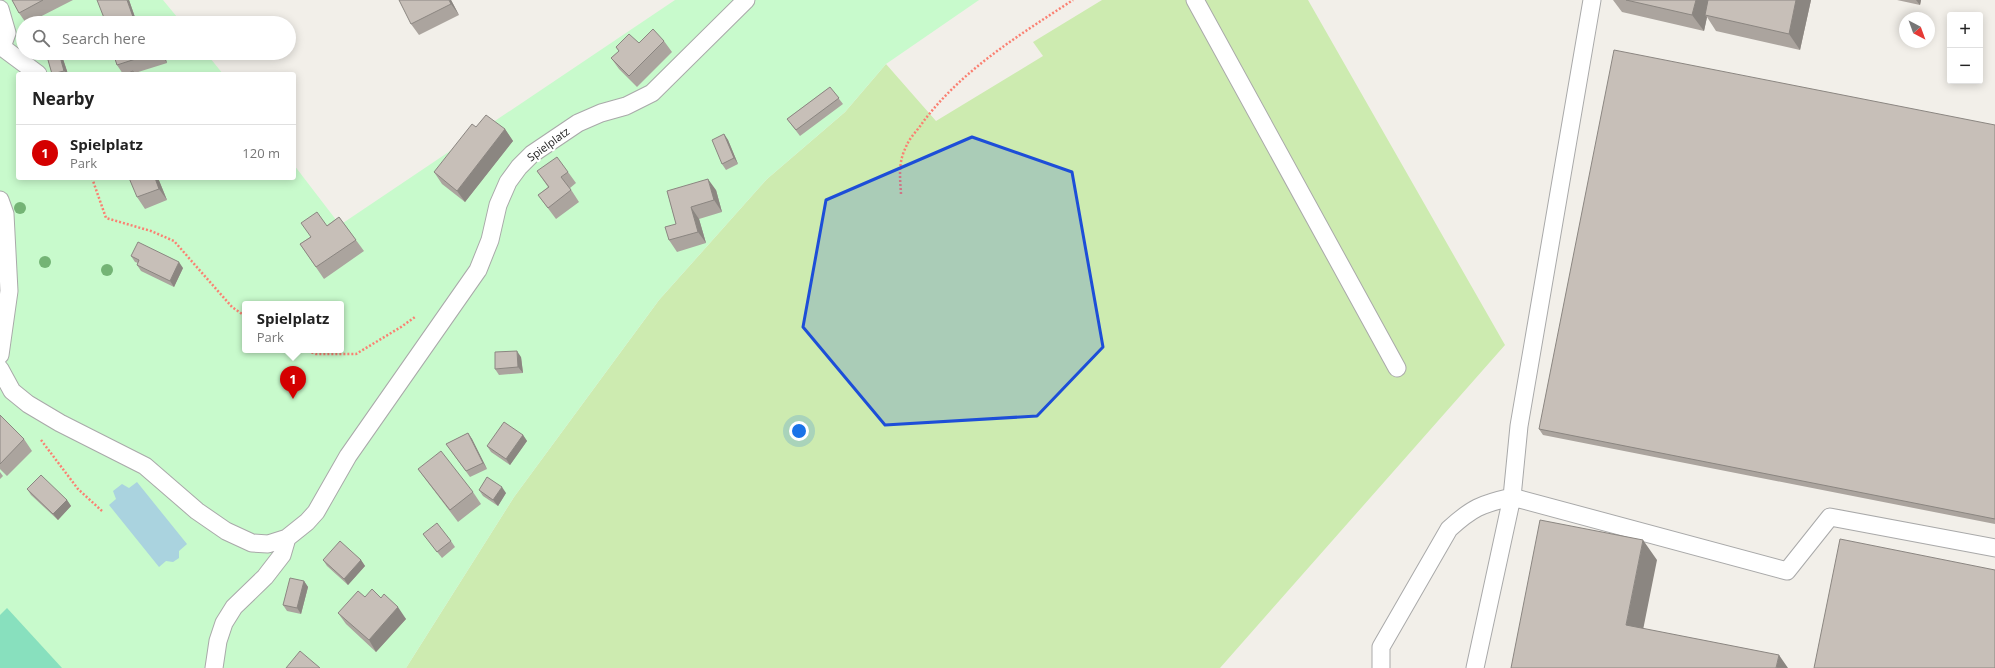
<!DOCTYPE html>
<meta charset="utf-8">
<style>
body{margin:0;font-family:"Open Sans",sans-serif;background:#f6f6f6;color:#222}
.controls{position:absolute;right:12px;top:12px;display:grid;overflow:hidden;border-radius:4px;box-shadow:0 2px 10px #0003}
.controls button{width:36px;height:36px;display:grid;place-items:center;padding:0;border:0;border-bottom:1px solid #e0e0e0;background:#fff;color:#222;font:20px sans-serif}
.compass{position:absolute;left:1899px;top:12px;width:36px;height:36px;border-radius:50%;background:#fff;box-shadow:0 2px 10px #0003;rotate:139deg}
.you{position:absolute;left:799px;top:431px;width:14px;height:14px;margin:-10px;border:3px solid #fff;border-radius:50%;background:#1a73e8;box-shadow:0 0 0 6px #1a73e833}
.badge{display:grid;place-items:center;width:26px;height:26px;border-radius:50%;background:#d40000;color:#fff;font-size:13px;font-weight:700}
.pin{position:absolute;translate:-50% -33px;filter:drop-shadow(0 1px 2px #0008)}
.pin::after{content:'';position:absolute;top:21px;width:14px;height:12px;background:inherit;clip-path:polygon(0 0,100% 0,50% 100%)}
.popup{position:absolute;left:242px;top:301px;width:102px;height:52px;box-sizing:border-box;display:grid;place-content:center;border-radius:4px;background:#fff;filter:drop-shadow(0 1px 3px #0005);font-size:13px;white-space:nowrap;color:#767676}
.popup b{font-size:15px;color:#222}
.popup::after{content:'';position:absolute;left:50%;top:100%;margin-left:-8px;border:8px solid transparent;border-top-color:#fff}
.list{margin:0;padding:0;list-style:none}
h2{display:flex;justify-content:space-between;align-items:center;height:52px;margin:0;padding:0 16px;font-size:17px}
h2 small{font-size:13px;font-weight:400;color:#767676}
.list li{display:grid;grid-template-columns:26px 1fr auto;gap:12px;align-items:center;box-sizing:border-box;height:56px;padding:0 16px;border-top:1px solid #e0e0e0}
.list b{display:block;font-size:15px;white-space:nowrap}
.list p{margin:0;font-size:13px;white-space:nowrap;color:#767676}
.list em{font-size:13px;font-style:normal;color:#767676}
.icon{flex:none;width:22px;height:22px;fill:none;stroke:currentColor;stroke-width:2;stroke-linecap:round;stroke-linejoin:round}
.map{position:relative;flex:none;width:1995px;height:668px;overflow:hidden}
.search{position:absolute;background:#fff;box-shadow:0 2px 10px #0003;left:16px;top:16px;width:280px;height:44px;display:flex;align-items:center;gap:10px;box-sizing:border-box;padding:0 14px;border-radius:22px;color:#767676;font-size:15px}
.panel{position:absolute;background:#fff;box-shadow:0 2px 10px #0003;left:16px;top:72px;width:280px;height:108px;border-radius:4px}
.map>svg:first-child{display:block}
.grass{fill:#cdebb0}
.park{fill:#c8facc;fill-rule:evenodd}
.pitch{fill:#88e0be}
.water{fill:#aad3df}
.lines{fill:none;stroke-linecap:round;stroke-linejoin:round}
.service-casing{stroke:#a9a9a9;stroke-width:19}
.path{stroke:#fa8072;stroke-width:2.5;stroke-dasharray:2 2;stroke-linecap:butt}
.service{stroke:#fff;stroke-width:17}
.tree{fill:#74b475}
.wall{fill:#aba49e}
.shaded-wall{fill:#8b8681}
.building{fill:#c7bfb8;stroke:#8b8681}
.marked{fill:#1d4ed8;fill-opacity:0.2;stroke:#1d4ed8;stroke-width:3;stroke-linejoin:round}
.labels{text-anchor:middle;dominant-baseline:central;stroke-width:4;stroke-linejoin:round;paint-order:stroke}
.street-label{font-size:11px;fill:#222;stroke:#fff}
</style>
<div class="map">
<svg width="1995" height="668" viewBox="0 0 1995 668">
<rect width="100%" height="100%" fill="#f2efe9"/>
<!-- grass -->
<path class="grass" d="M1102 0H1308L1505 345 1220 668H406L514 497 659 300 767 179 845 112 886 64 936 121 1043 56 1033 42Z"/>
<!-- park -->
<path class="park" d="M0 0H163L182 23H23V53H206L223 74H18V178H294V165L340 225 675 0H979L886 64 845 112 767 179 659 300 514 497 406 668H0ZM245 304H341V350H245Z"/>
<!-- pitch -->
<path class="pitch" d="M7 608 62 668H0V615Z"/>
<!-- water -->
<path class="water" d="M137 482 187 544 179 551V558L173 562 166 561 159 567 109 505 116 499 113 491 122 484 129 488Z"/>
<g class="lines">
<!-- service casing -->
<g class="service-casing">
<path id="service" d="M1195 0 1397 368
M0 9 7 33 2 47 38 74
M0 200 5 214 9 291 0 355
M0 369 12 391 28 404 60 423 145 466 197 511 226 531 252 543 268 544 287 538
M214 668 218 641 224 623 234 607 265 577 282 555 287 538 307 522 316 512 348 456 478 270 490 240 498 205 508 182 519 167 532 154 578 123 601 113 626 106 652 93 746 0
M1381 668V647L1449 529C1472 508 1481 504 1512 497L1787 571 1830 517 1995 548
M1475 668 1512 497 1519 426 1592 0"/>
</g>
<!-- path -->
<path class="path" d="M92 178 106 218 151 231 174 241 232 307 245 316
M901 194C900 178 898 162 906 147 909 138 918 130 923 122 963 69 1018 36 1073 0
M304 350 316 354H356L401 327 415 317
M41 440 78 489 102 511"/>
<!-- service -->
<use href="#service" class="service"/>
</g>
<!-- trees -->
<g class="tree">
<circle cx="20" cy="208" r="6"/>
<circle cx="45" cy="262" r="6"/>
<circle cx="107" cy="270" r="6"/>
</g>
<!-- wall -->
<path class="wall" d="M12 0H73L28 23H26L19 13Z
M129 0 137 23H106Z
M451 0 459 15 419 35 411 24Z
M1613 0H1811L1800 50 1716 31 1707 17 1704 31 1622 12Z
M1897 0H1921L1920 5Z
M664 41 672 52 637 87 619 69 611 58 619 51 616 47Z
M46 53H61L68 74H52Z
M113 53H164L167 63 135 73V74H123L117 65Z
M830 87 843 104 800 136 787 119Z
M1995 125V524L1543 435 1539 429Z
M505 129 513 141 465 202 442 184 434 172Z
M724 134 728 140 738 164 726 170 722 164Z
M537 171 568 172 576 183 570 188 579 202 556 219 538 195 548 187Z
M158 178 167 200 145 209 137 197Z
M716 190 722 212 699 219 706 243 677 252 669 240 676 224 667 191Z
M339 217 364 251 324 279 300 244Z
M131 256 183 268 174 287 141 271 137 265 138 263 135 262Z
M521 357 523 373 499 375 495 369Z
M0 415 24 439 32 451 7 476 0 469Z
M468 433 472 439 487 469 470 477 446 444Z
M523 435 527 441 510 465 491 452 487 446Z
M418 469 473 492 481 504 458 522 426 480Z
M0 472 3 476 0 479Z
M27 489 67 500 71 506 58 520 31 495Z
M479 490 506 493 498 506 483 496Z
M423 534 451 541 455 547 442 558Z
M323 560H361L365 566 348 585 327 566Z
M304 581 308 587 301 614 287 611 283 605Z
M365 597 381 598 406 619 376 652 346 624 338 613Z"/>
<!-- shaded-wall -->
<path class="shaded-wall" d="M127 0H129L137 23 133 17Z
M449 0H451L459 15 451 4Z
M1696 0H1710L1705 15 1707 17 1704 31 1692 15Z
M1796 0H1811L1800 50 1789 34Z
M1916 0H1921L1920 5Z
M59 53H61L68 74H67L64 71Z
M160 53H164L167 63Z
M505 129 513 141 465 202 457 191Z
M724 134 728 140 738 164 734 158Z
M155 178H158L167 200 159 189Z
M708 179 716 190 722 212 714 200Z
M691 207 699 219 706 243 698 232Z
M179 262 183 268 174 287 170 281Z
M517 351 521 357 523 373 518 367Z
M468 433 472 439 487 469 483 463Z
M523 435 527 441 510 465 506 459Z
M502 487 506 493 498 506 493 500Z
M67 500 71 506 58 520 53 514Z
M1643 540 1657 560 1640 645 1626 625Z
M361 560 365 566 348 585 344 579Z
M304 581 308 587 301 614 297 608Z
M398 607 406 619 376 652 369 640Z
M1779 655 1788 668H1776Z"/>
<!-- building -->
<path class="building" d="M12 0H43L19 13Z
M97 0H127L133 17 118 23H106Z
M399 0H449L451 4 411 24Z
M1626 0H1696L1692 15Z
M1708 0H1796L1789 34 1705 15Z
M653 29 664 41 629 76 611 58 619 51 616 47 629 34 639 43Z
M1614 50 1995 125V519L1539 429Z
M46 53H59L64 71 52 74Z
M113 53H154L117 65Z
M133 71 134 74H126Z
M830 87 839 98 796 130 787 119Z
M486 115 505 129 457 191 434 172 472 124 476 127Z
M724 134 734 158 722 164 712 140Z
M557 157 568 172 561 177 571 190 548 208 538 195 549 187 537 171Z
M129 178H155L159 189 137 197Z
M708 179 714 200 691 207 698 232 669 240 665 227 676 224 667 191Z
M317 212 327 226 339 217 356 240 316 267 300 244 311 237 301 223Z
M138 242 179 262 170 281 137 265 139 260 131 256Z
M517 351 518 367 495 369V352Z
M0 415 24 439 0 464Z
M504 422 523 435 506 459 487 446Z
M468 433 483 463 466 471 446 444Z
M441 451 473 492 450 510 418 469Z
M41 475 67 500 53 514 27 489Z
M487 477 502 487 493 500 479 490Z
M1540 520 1643 540 1626 625 1779 655 1776 668H1511Z
M437 523 451 541 437 552 423 534Z
M1840 539 1995 570V668H1814Z
M340 541 361 560 344 579 323 560Z
M290 578 304 581 297 608 283 605Z
M372 589 381 598 384 594 398 607 369 640 338 613 358 591 365 597Z
M300 651 320 668H286Z"/>
<!-- marked area -->
<path class="marked" d="M972 137 1072 172 1103 347 1037 416 885 425 803 327 826 200Z"/>
<g class="labels">
<!-- street labels -->
<g class="street-label">
<text transform="translate(548 144) rotate(-36)">Spielplatz</text>
</g>
</g>
</svg>
<div class="controls">
<button>+</button>
<button>−</button>
</div>
<svg class="compass" viewBox="-18 -18 36 36"><path d="M0-13l5 13h-10z" fill="#e53935"/><path d="M0 13l5-13h-10z" fill="#767676"/></svg>
<div class="you"></div>
<div class="pin badge" style="left:293px;top:399px">1</div>
<div class="popup"><b>Spielplatz</b>Park</div>
<div class="search"><svg class="icon" aria-label="search" viewBox="0 0 24 24"><circle cx="10" cy="10" r="6"/><path d="M15 15l6 6"/></svg>Search here</div>
<section class="panel">
<h2>Nearby<small></small></h2>
<ul class="list">
<li><span class="badge">1</span><div><b>Spielplatz</b><p>Park</p></div><em>120 m</em></li>
</ul>
</section>
</div>
